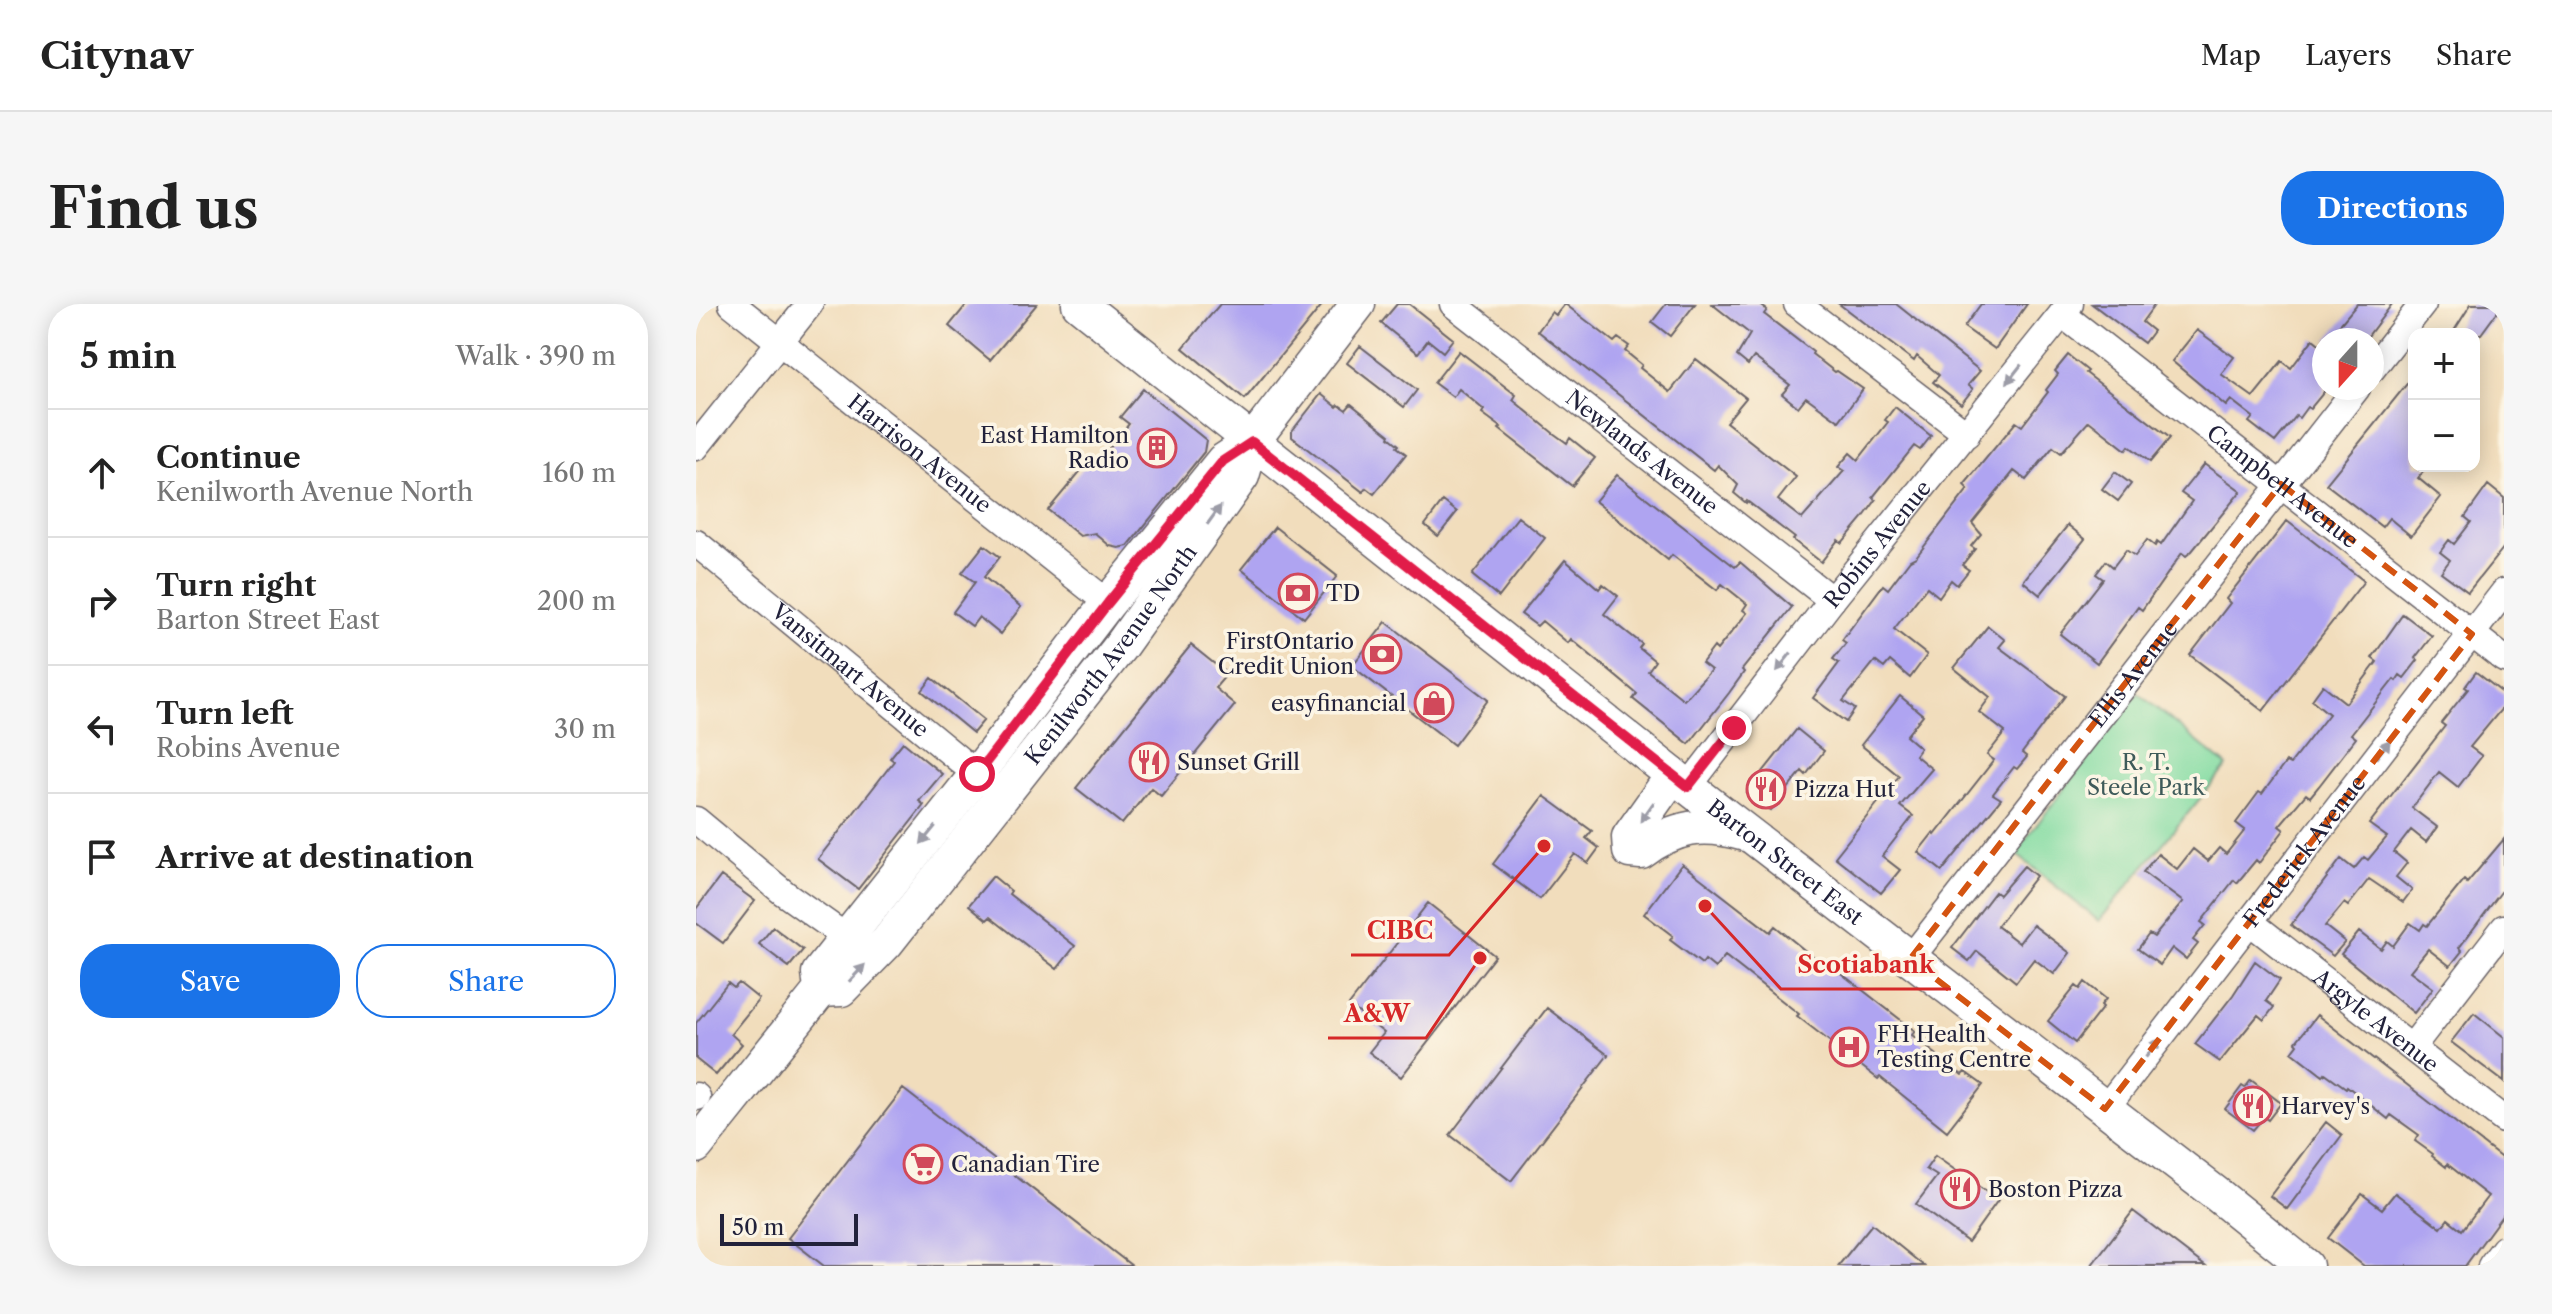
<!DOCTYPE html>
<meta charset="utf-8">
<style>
body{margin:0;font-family:"Libre Caslon Text",serif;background:#f6f6f6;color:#222}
.controls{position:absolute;right:24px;top:24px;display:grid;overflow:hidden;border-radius:16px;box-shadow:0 4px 20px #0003}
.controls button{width:72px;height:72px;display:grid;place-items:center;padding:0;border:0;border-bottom:2px solid #e0e0e0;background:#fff;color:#222;font:40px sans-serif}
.compass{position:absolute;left:1616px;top:24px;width:72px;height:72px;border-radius:50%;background:#fff;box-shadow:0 4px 20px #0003;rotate:201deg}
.scale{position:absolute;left:24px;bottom:20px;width:138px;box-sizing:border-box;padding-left:8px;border:4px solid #22223b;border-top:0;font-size:22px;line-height:28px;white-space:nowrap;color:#22223b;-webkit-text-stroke:6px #fcf5e5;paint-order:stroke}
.stop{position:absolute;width:24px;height:24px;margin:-18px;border:6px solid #e11d48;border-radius:50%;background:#fff}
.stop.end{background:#e11d48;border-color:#fff;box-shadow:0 2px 8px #0008}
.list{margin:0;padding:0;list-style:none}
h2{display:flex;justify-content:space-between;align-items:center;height:104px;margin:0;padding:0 32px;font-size:34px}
h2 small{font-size:26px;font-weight:400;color:#767676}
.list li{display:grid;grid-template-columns:52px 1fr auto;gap:24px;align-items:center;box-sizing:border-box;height:128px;padding:0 32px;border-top:2px solid #e0e0e0}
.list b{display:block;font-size:30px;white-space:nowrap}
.list p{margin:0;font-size:26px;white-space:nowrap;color:#767676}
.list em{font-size:26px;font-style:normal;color:#767676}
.actions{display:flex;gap:16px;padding:24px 32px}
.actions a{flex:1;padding:18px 0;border:2px solid #1a73e8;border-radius:32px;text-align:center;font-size:28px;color:#1a73e8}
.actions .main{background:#1a73e8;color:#fff}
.icon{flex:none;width:44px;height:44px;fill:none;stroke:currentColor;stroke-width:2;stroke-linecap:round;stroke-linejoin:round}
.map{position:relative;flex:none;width:1808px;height:962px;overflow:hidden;border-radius:32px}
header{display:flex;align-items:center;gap:48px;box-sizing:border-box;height:112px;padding:0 40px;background:#fff;border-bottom:2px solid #e0e0e0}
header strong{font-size:38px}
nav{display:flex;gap:44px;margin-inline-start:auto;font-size:28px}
.intro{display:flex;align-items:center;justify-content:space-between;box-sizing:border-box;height:192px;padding:0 48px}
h1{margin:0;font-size:56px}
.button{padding:20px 36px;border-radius:32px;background:#1a73e8;color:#fff;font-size:28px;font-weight:700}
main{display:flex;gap:48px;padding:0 48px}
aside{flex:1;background:#fff;border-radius:32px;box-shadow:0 4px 20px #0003}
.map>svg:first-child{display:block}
.green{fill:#81dba1;stroke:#527e6e;stroke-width:2}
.building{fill:#afa4f1}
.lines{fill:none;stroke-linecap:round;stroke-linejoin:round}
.minor-casing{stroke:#6a6368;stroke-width:29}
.major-casing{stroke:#6a6368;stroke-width:37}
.minor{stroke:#fff;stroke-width:26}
.major{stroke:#fff;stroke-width:34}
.oneway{fill:#9c9ca7}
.route{stroke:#e11d48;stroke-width:10}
.marked{fill:none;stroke:#d45411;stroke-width:6;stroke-dasharray:16 10;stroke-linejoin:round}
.labels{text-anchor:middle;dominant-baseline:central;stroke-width:7;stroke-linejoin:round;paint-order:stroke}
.poi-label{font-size:22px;fill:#22223b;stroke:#fcf5e5;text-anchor:start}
.street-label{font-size:22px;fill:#22223b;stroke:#fcf5e5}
.park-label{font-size:22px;fill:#3e5a5a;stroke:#fcf5e5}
.leader{fill:none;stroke:#d62828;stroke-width:3}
.callout-dot{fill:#d62828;stroke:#fcf5e5;stroke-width:3}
.callout-label{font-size:24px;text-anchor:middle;font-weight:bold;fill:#d62828;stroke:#fcf5e5;stroke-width:7;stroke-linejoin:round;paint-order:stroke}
</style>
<header>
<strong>Citynav</strong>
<nav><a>Map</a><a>Layers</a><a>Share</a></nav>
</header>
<div class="intro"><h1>Find us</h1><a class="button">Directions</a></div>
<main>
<aside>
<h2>5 min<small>Walk · 390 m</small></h2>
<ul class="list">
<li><svg class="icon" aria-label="ahead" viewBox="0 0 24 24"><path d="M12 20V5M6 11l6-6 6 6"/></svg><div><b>Continue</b><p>Kenilworth Avenue North</p></div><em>160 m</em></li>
<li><svg class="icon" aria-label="right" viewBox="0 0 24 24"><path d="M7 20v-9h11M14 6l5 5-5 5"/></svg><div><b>Turn right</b><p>Barton Street East</p></div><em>200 m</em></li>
<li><svg class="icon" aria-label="left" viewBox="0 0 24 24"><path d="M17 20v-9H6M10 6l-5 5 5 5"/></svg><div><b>Turn left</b><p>Robins Avenue</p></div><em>30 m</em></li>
<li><svg class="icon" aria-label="arrive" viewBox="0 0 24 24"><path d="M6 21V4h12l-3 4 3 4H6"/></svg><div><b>Arrive at destination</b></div></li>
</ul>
<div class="actions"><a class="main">Save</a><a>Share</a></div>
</aside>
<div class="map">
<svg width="1808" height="962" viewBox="0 0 1808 962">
<rect width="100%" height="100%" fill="#fcf5e5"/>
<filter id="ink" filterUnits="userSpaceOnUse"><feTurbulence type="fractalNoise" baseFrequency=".0125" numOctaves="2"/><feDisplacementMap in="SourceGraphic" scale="16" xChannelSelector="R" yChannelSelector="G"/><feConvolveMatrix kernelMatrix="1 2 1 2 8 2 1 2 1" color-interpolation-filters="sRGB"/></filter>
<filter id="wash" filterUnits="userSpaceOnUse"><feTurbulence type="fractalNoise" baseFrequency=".006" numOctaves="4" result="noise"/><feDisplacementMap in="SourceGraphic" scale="32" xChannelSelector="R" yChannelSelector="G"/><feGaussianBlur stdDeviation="1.8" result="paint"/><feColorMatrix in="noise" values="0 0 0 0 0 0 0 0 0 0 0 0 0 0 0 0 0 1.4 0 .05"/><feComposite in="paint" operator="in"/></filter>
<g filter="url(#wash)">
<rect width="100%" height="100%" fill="#f1ddbc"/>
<!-- green -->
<path class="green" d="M1442 389 1531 462 1403 617 1319 549Z"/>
<g id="blocks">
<!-- building -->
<path class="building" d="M271 0H341L294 56 253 22Z
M524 0H627L549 95 487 44Z
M701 0H713L757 35 747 48 732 36 722 49 685 19Z
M869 0 918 38 922 34 933 42 929 47 946 61 944 64 974 88 1000 55 1050 94 1030 118 1100 173 1082 196 1106 215 1148 167 1142 163 1154 149 1162 156 1192 118 1189 116 1199 103 1235 132 1224 146 1218 142 1177 193 1180 196 1167 214 1146 239 1142 236 1125 258 1097 236 1099 234 1051 197 1050 199 1038 189 1042 181 1022 161 1018 166 842 27 856 8 860 11Z
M970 0H999L974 32 956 18Z
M1016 0H1063L1071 6 1068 10 1117 48 1116 50 1139 68 1141 67 1167 85 1143 117 1110 93 1102 103 1086 90 1094 81 1058 53 1052 61 1041 52 1054 30Z
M1143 0H1200L1284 67 1272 81 1277 85 1265 100 1237 78 1243 71 1221 52 1218 57Z
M1285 0H1331L1299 45 1268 23Z
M1396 0H1459L1446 18 1457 27 1448 39Z
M1661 0H1696L1669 36H1631Z
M1775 0H1807L1785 30H1756Z
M1501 26 1538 53 1525 70 1557 93 1586 57 1595 64 1617 35 1628 44V88L1614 105 1611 103 1603 114 1600 112 1579 138 1553 118 1557 113 1535 96 1530 102 1476 57Z
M664 42 721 86 708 103 651 59Z
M763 47 820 91 817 96 857 129 871 139 874 134 899 154 876 182 803 125 805 123 786 109 788 106 763 85 757 93 738 79Z
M1372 51 1392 67 1390 69 1474 134 1454 158 1433 142 1430 146 1393 117 1365 149 1357 143 1330 176 1318 167 1276 219 1285 230 1275 242 1279 245 1266 261 1273 266 1261 281 1255 276 1243 293 1231 283 1198 325 1231 351 1214 374 1194 357 1188 364 1179 357 1147 397 1159 405 1150 418 1117 394 1143 359 1137 355 1150 339 1146 336 1187 281 1192 285 1214 256 1220 253 1272 185 1268 181 1320 118 1326 122 1352 88 1350 86 1362 70 1359 67Z
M1718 71V162H1732L1722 174 1745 193 1715 232 1693 214 1686 223 1630 180Z
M447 85 510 136 508 148 432 242 423 244 414 242 399 229 384 232 352 206 397 152 403 157 433 120 424 113Z
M625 90 641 103 643 101 650 106 655 100 694 131 693 133 703 141 701 143 710 150 678 190 670 184 667 188 596 133V127Z
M1508 160 1545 187 1496 247 1490 252 1486 249 1446 306 1442 303 1401 359 1364 330 1407 275 1400 270 1410 257 1417 263 1430 246 1439 252 1451 236 1459 242 1461 238 1465 241 1496 197 1485 189Z
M1419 168 1435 180 1422 197 1406 185Z
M921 171 1039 263 1044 258 1096 303 1046 366 1048 368 1033 389 993 440 937 395 941 390 875 335 872 339 846 317 841 322 825 310 869 256 903 285 907 280 922 292 908 310 946 340 943 344 959 357 952 367 988 396 1015 366 1006 359 1018 343 1021 346 1051 309 1047 306 1051 300 1026 280 1021 286 976 251 972 256 899 197Z
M1792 181 1808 194V243L1772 288 1745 268 1754 256 1744 248 1753 236 1758 240 1775 218 1769 213Z
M747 197 761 208 742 232 729 221Z
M822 213 849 234 803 293 776 271Z
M1591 217 1668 277 1567 407 1494 351 1534 299 1530 295Z
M1372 221 1389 235 1344 291 1327 277Z
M579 223 641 272 608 314 545 265Z
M288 241 304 253 288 273 325 303 304 330 283 313 276 322 257 308 279 278 266 269Z
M1707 310 1736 332 1719 354 1722 356 1708 374 1704 371 1700 377 1698 375 1655 430 1660 434 1623 482 1614 493 1610 490 1583 522 1588 526 1563 559 1560 556 1541 579 1538 576 1505 618 1509 621 1497 636 1502 640 1490 655 1476 644 1464 661 1442 645 1453 630 1458 633 1487 598 1447 568 1462 550 1481 565 1497 545 1512 557 1523 544 1530 550 1549 526 1540 519 1563 488 1566 490 1590 458 1594 460 1633 410 1616 396 1627 381 1650 399 1681 358 1676 354Z
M690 318 792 396 758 441 656 362Z
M1292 322 1309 336 1303 343 1369 392 1326 449 1331 453 1321 465 1318 463 1297 490 1305 495 1246 567 1222 548 1237 529 1239 531 1298 456 1291 451 1309 428 1283 408 1294 393 1258 364Z
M495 341 531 370 519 384 539 401 465 492 455 484 426 520 380 484Z
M1780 368 1808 390V402L1774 443 1786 452 1762 483 1743 468 1716 504 1741 523 1730 538 1715 526 1698 548 1711 559 1700 573 1716 586 1707 598 1673 575 1652 602 1648 599 1629 622 1649 638 1637 652 1595 621 1645 555 1658 565 1668 553 1672 556 1691 533 1673 520 1749 422 1745 419 1772 385 1769 383Z
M236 374 288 416 277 429 226 387Z
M1204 392 1227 411 1210 432 1224 444 1219 451 1236 465 1204 502 1217 512 1186 552 1204 566 1185 589 1139 553 1203 472 1165 441Z
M1101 425 1128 447 1110 471 1106 467 1075 506 1051 488Z
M207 438 246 470 223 497 228 501 162 585 122 555 198 457 194 454Z
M848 492 896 527 890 534 903 544 892 559 879 550 844 595 797 560Z
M1808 535V584L1763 644 1766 647 1754 662 1732 645 1714 667 1737 684 1718 709 1645 650 1663 628 1685 645 1691 637 1697 642 1714 619 1724 626 1728 620 1731 622 1768 576 1771 579Z
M986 560 1074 628 1079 622 1134 667 1137 663 1219 727 1216 731 1266 771 1269 768 1287 781 1251 827 1184 773 1182 775 1101 712 1103 710 1029 652 1019 664 1009 656 1006 660 974 636 977 632 948 610Z
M1328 562 1340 572 1301 622 1323 639 1337 621 1374 649 1358 670 1338 655 1320 678 1281 647 1273 657 1256 644 1299 588 1303 591Z
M25 572 59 597 27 639 0 619V605Z
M297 572 315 587 313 590 379 642 361 665 294 613 291 616 273 601Z
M732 599 799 652 705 773 673 748 688 729 653 701Z
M77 623 107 646 93 663 63 640Z
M1559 657 1584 676 1570 697 1578 703 1568 716 1562 711 1524 758 1499 740 1537 691Z
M1389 678 1410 695 1405 701 1407 703 1379 739 1352 717 1380 682 1384 685Z
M32 679 38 684 43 679 63 695 35 730 46 740 20 771 0 755V719Z
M851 704 912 751 815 877 754 831Z
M1778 709 1808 733V778L1755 738Z
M1621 711 1808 856V909L1769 962H1668L1632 934 1666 890 1686 905 1699 889 1745 924 1752 915 1766 926 1792 892 1751 860 1750 863 1736 852 1737 850 1719 837 1723 831 1695 811 1692 815 1651 782 1650 784 1629 769 1627 772 1596 748 1602 740 1600 738Z
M1555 776 1585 799 1572 816 1568 813 1557 826 1529 805 1546 782 1549 784Z
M207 785 436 962H128L92 934Z
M1630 818 1646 831 1591 905 1574 892Z
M1239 852 1302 896 1272 938 1220 900 1241 872 1230 865Z
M1437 907 1509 962H1395Z
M1176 920 1228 962H1142Z"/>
</g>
</g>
<g filter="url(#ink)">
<use href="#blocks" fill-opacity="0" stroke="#6a6368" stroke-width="2"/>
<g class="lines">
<!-- minor casing -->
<g class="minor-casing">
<g id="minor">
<path id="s1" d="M36 0 412 299"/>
<path id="s2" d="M757 0 1136 296"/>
<path d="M1101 0 1271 130"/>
<path id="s3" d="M1366 10 1808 355"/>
<path d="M1676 65 1727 0"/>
<path d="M0 143 114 0"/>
<path id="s4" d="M0 239 294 481"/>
<path id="s5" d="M992 483 1136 296 1374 0"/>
<path d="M0 516 88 589 150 633"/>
<path id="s6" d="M1554 618 1808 816"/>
<path id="s7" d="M1214 655 1661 84"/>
<path d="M1716 743 1808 624"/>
<path d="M0 792 1 793"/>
<path id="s8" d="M1409 805 1808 288"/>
<path d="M1795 962 1808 945"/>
</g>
</g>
<!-- major casing -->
<g class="major-casing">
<g id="major">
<path id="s9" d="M383 0 992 483 1523 892 1610 962"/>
<path d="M977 471 933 533 934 547 945 548C979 522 1008 518 1049 530"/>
<path id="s10" d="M125 686 145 685 191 638 424 343 546 172 556 138 662 0"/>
<path d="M0 842 125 686 123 669 281 470 412 299 527 157 556 138"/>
</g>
</g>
<!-- minor -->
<use href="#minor" class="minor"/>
<!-- major -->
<use href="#major" class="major"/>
</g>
<!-- one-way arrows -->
<defs><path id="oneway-solid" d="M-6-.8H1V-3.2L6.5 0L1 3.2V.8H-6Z" transform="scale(2)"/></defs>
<g class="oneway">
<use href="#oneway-solid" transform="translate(1318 70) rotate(128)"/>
<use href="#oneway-solid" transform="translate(518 211) rotate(-54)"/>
<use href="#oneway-solid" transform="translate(1088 358) rotate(128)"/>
<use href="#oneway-solid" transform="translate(1687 445) rotate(-52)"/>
<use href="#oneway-solid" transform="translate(951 508) rotate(125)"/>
<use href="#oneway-solid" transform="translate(232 531) rotate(129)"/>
<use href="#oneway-solid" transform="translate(161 669) rotate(-47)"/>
<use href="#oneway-solid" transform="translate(1457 744) rotate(-52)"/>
</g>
</g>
<g class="lines" filter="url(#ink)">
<!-- route -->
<path class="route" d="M281 470 412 299 527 157 556 138 992 483 1038 424"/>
</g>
<!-- marked area -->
<path class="marked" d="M1585 180 1776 330 1409 805 1214 655Z"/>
<!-- icons -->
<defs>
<g id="building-ring" transform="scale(2)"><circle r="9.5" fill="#fcf5e5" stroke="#d1495b" stroke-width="1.5"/><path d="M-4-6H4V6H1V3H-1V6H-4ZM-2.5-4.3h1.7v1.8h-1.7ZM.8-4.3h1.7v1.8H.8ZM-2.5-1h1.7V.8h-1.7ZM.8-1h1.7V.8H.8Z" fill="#d1495b"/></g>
<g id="bank-ring" transform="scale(2)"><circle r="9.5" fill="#fcf5e5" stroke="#d1495b" stroke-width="1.5"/><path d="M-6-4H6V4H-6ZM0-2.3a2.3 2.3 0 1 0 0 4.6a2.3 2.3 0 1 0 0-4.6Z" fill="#d1495b"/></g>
<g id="shop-ring" transform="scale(2)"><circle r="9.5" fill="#fcf5e5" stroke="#d1495b" stroke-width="1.5"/><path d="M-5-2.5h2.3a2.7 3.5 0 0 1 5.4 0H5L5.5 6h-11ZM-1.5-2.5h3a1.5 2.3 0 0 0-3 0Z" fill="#d1495b"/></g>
<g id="restaurant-ring" transform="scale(2)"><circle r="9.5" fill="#fcf5e5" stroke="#d1495b" stroke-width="1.5"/><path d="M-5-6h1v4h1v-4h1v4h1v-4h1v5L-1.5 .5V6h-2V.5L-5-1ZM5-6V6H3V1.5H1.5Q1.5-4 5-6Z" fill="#d1495b"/></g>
<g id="hospital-ring" transform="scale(2)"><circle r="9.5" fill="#fcf5e5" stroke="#d1495b" stroke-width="1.5"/><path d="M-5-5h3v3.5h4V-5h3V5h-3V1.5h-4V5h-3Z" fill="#d1495b"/></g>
<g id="supermarket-ring" transform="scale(2)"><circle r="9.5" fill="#fcf5e5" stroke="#d1495b" stroke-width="1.5"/><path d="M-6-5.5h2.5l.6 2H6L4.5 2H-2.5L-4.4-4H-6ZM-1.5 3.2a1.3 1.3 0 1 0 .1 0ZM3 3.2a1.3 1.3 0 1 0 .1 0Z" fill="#d1495b"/></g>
</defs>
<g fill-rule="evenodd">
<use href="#building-ring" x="461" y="144"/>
<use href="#bank-ring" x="602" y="289"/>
<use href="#bank-ring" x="686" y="350"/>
<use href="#shop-ring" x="738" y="399"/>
<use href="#restaurant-ring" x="453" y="458"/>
<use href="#restaurant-ring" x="1070" y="485"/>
<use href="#hospital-ring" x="1153" y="743"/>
<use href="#restaurant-ring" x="1557" y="802"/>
<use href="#supermarket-ring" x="227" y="860"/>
<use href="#restaurant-ring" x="1264" y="885"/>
</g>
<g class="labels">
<!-- poi labels -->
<g class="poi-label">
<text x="433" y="131" text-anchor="end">East Hamilton<tspan x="433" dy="25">Radio</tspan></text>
<text x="630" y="289">TD</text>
<text x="658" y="337" text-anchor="end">FirstOntario<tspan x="658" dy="25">Credit Union</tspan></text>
<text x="710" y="399" text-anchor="end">easyfinancial</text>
<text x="481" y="458">Sunset Grill</text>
<text x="1098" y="485">Pizza Hut</text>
<text x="1181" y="730">FH Health<tspan x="1181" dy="25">Testing Centre</tspan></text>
<text x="1585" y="802">Harvey's</text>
<text x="255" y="860">Canadian Tire</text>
<text x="1292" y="885">Boston Pizza</text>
</g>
<!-- street labels -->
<g class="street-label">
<text stroke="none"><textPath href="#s2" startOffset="240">Newlands Avenue</textPath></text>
<text stroke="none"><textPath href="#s1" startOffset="240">Harrison Avenue</textPath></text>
<text stroke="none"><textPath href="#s3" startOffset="280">Campbell Avenue</textPath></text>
<text stroke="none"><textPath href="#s5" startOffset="308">Robins Avenue</textPath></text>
<text stroke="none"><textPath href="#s10" startOffset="450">Kenilworth Avenue North</textPath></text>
<text stroke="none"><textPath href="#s4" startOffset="200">Vansitmart Avenue</textPath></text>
<text stroke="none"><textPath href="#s7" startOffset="362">Ellis Avenue</textPath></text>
<text stroke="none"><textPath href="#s8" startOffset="326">Frederick Avenue</textPath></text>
<text stroke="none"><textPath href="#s9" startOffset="900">Barton Street East</textPath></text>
<text stroke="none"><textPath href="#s6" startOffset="160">Argyle Avenue</textPath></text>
</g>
<!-- park labels -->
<g class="park-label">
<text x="1450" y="458">R. T.<tspan x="1450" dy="25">Steele Park</tspan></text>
</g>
</g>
<!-- callouts -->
<path class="leader" d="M848 542L753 651H655M1009 602L1085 685H1255M784 654L730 734H632"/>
<g class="callout-dot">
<circle cx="848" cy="542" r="8"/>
<circle cx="1009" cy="602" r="8"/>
<circle cx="784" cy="654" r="8"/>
</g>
<g class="callout-label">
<text x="704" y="635">CIBC</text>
<text x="1170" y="669">Scotiabank</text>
<text x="681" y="718">A&amp;W</text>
</g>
</svg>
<div class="controls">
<button>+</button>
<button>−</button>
</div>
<svg class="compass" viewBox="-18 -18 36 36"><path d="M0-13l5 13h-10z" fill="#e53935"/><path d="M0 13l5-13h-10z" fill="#767676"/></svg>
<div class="scale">50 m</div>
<div class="stop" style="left:281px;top:470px"></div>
<div class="stop end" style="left:1038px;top:424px"></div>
</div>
</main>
